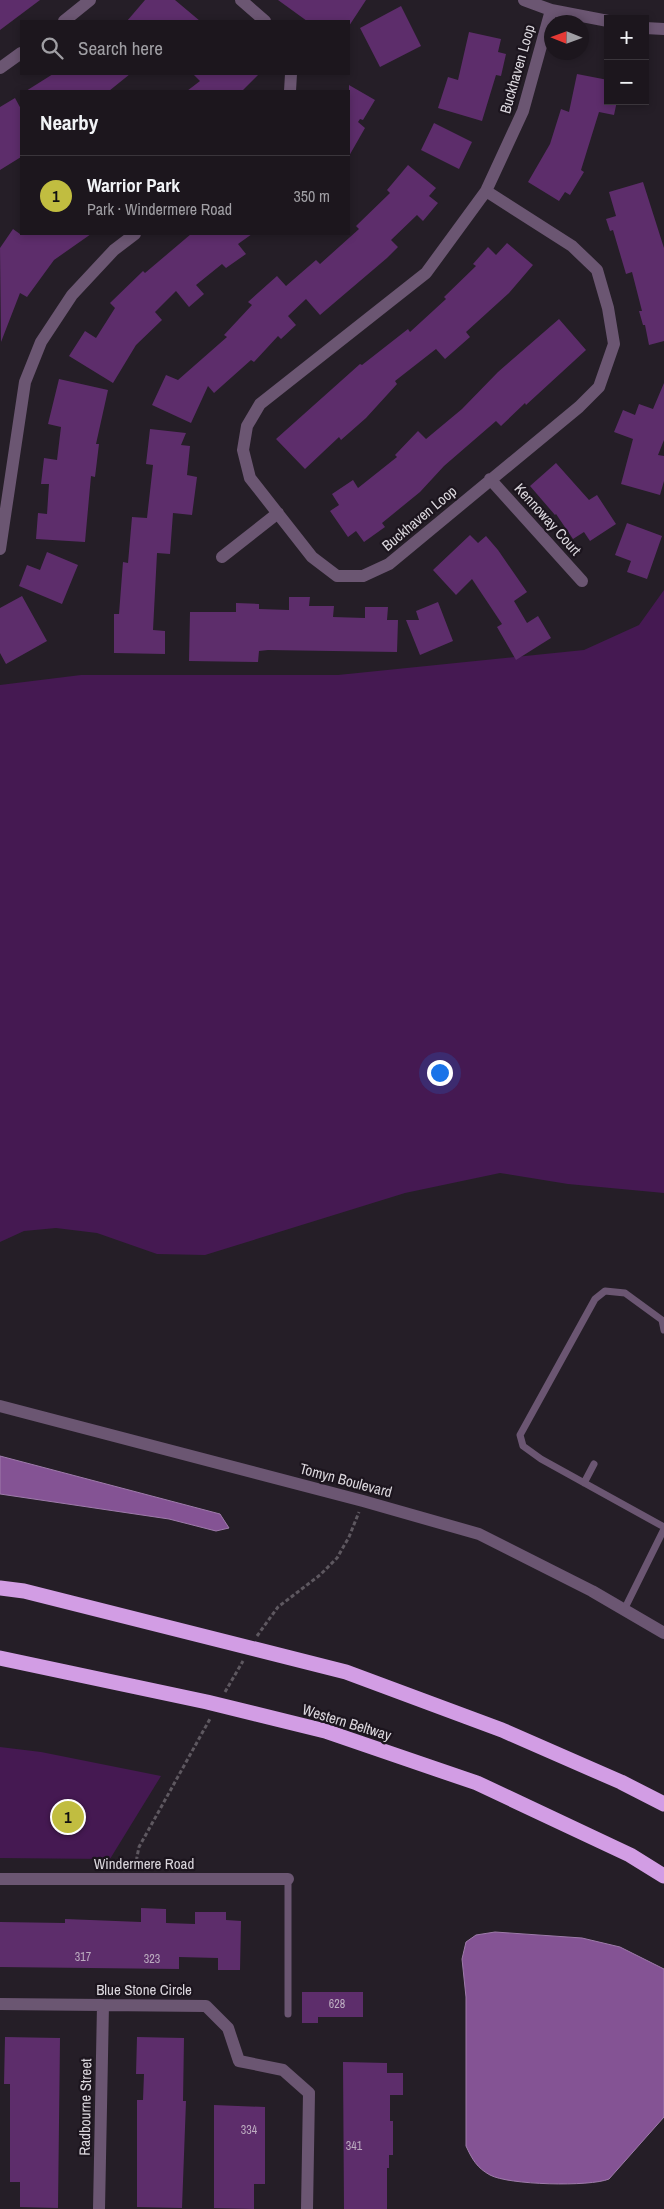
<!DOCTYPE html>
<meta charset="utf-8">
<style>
body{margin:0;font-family:"Archivo Narrow",sans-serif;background:#251f26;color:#f1f3f6}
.controls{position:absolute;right:15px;top:15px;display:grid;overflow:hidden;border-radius:0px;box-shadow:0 2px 8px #0003}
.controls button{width:45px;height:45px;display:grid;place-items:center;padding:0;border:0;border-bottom:1px solid #3a353b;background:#1c161d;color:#f1f3f6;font:25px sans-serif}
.compass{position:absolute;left:544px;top:15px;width:45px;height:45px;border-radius:50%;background:#1c161d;box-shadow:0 2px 8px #0003;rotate:271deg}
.you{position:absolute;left:439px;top:1072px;width:18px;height:18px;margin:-12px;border:4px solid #fff;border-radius:50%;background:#1a73e8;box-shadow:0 0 0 8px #1a73e833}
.badge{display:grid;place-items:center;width:32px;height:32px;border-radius:50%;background:#c1bd40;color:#111;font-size:16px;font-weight:700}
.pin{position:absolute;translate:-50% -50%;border:2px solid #fff;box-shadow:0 1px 5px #0006}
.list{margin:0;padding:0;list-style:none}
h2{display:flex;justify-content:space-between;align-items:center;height:65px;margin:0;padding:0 20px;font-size:21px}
h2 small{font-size:16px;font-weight:400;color:#a09fa4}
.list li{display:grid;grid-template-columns:32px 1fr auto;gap:15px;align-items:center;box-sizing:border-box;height:80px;padding:0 20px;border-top:1px solid #3a353b}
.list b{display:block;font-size:19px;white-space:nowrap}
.list p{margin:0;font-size:16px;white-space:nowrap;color:#a09fa4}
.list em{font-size:16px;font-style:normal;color:#a09fa4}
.icon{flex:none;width:28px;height:28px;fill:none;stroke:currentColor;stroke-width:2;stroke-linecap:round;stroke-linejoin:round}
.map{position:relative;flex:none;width:664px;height:2209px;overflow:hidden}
.search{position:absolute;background:#1c161d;box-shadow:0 2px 8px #0003;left:20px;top:20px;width:330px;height:55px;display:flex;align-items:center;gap:12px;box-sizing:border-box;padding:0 18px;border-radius:0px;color:#a09fa4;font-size:19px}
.panel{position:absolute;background:#1c161d;box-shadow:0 2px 8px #0003;left:20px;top:90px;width:330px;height:145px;border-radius:0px}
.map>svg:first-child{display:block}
.green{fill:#451952}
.water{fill:#845394;stroke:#9e7baa}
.building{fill:#5d2d6b}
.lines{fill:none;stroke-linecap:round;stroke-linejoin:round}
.path{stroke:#5e5860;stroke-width:3;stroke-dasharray:4 2.5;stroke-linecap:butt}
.service{stroke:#6b5672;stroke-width:7}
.minor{stroke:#6b5672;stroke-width:12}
.tertiary{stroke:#6b5672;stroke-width:12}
.motorway{stroke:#d29de4;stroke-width:15}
.labels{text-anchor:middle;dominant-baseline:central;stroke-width:4.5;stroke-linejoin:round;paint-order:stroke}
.number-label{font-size:12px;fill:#bcacc0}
.street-label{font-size:15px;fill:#dbd7dd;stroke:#1c151e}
</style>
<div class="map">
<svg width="664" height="2209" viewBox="0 0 664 2209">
<rect width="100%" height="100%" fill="#251e27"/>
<!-- green -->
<path class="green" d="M664 590V1193L568 1184 500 1173 405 1193 205 1255 157 1254 97 1233 56 1228 24 1231 0 1242V685L81 675H338L584 650 639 625Z
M0 1747 41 1752 161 1776 110 1859 0 1858Z"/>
<!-- water -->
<path class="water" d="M0 1456 220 1514 229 1528 216 1531 169 1519 0 1494Z
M495 1932 582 1938 620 1947 664 1969V2117L609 2179C590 2187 508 2185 490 2175 477 2168 472 2159 466 2146V1997L462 1959 466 1942 476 1935Z"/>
<!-- building -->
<path class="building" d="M0 0H40L0 30Z
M145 0H175L200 21H127Z
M278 0H366L349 26V21H307Z
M401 6 421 46 380 67 360 28Z
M469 32 501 39 498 52 506 54 501 76 496 75 482 121 438 108 448 77 458 80Z
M53 74H130L109 91H26Z
M193 74H259L242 91H187L200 81Z
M577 74 608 80V101H617L614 115 599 112 581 170 584 172 570 195 565 192 559 201 528 182 550 144 561 109 569 112Z
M349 85 375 100 363 120 360 119 358 122 365 128 349 156Z
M15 98 21 109V157L0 170V107Z
M434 123 472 142 459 169 421 150Z
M408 165 436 188 429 196 438 203 423 221 417 215 391 240 398 247 387 258 320 315 306 299 288 316 296 325 281 339 278 336 254 362 251 360 214 393 208 386 191 423 152 405 166 375 178 380 227 337 224 335 252 305 248 302 277 276 286 286 316 260 320 264 359 229 356 226 390 193 387 190Z
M643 182 664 248V341L649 345 645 325H643L639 311H642L632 272 626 274 613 230 610 231 606 219 616 216 609 192Z
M13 229 20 234H91L54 260 27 297 20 293 1 342 0 248Z
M191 234H252L238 244 246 254 226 268 222 264 196 285 204 294 189 307 176 291 155 312 162 320 136 345 113 383 69 356 85 331 96 338 115 308 110 303 143 271 145 273Z
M507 243 533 265 509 293 466 332 470 337 445 359 436 349 395 381 397 384 366 418 341 440 339 437 305 469 276 439 360 364 362 365 408 329 410 332 446 299 444 297 476 266 473 264 488 247 496 255Z
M559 319 586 350 526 405 525 403 501 426 496 421 444 466 420 492 382 523 385 527 364 542 356 531 348 537 330 511 339 505 332 494 353 480 358 488 397 457 395 455 418 431 426 439 462 409 498 372Z
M59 379 108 390 96 444H99L95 477 91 476 85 542 36 539 38 513 47 514 49 484H41L44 458 57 460 61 427 48 424Z
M664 383V440L658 455 664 456V481L660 495 621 484 633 439 614 432 623 410 635 415 639 404 653 409Z
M150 429 186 433 181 445 190 446 187 475 197 477 192 515 173 513 170 554 157 553 153 630 165 631V654L114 653V614H119L123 562 128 563 132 517 147 518 153 465 146 464Z
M556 463 589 500 597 495 616 524 590 541 584 532 573 539 556 514 555 515 530 486Z
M627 523 662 536 647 579 627 572 631 561 615 555Z
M470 535 478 543 486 536 498 550 527 592 514 601 527 623 538 616 551 638 516 660 497 627 502 624 472 579 456 595 433 570Z
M47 552 78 565 62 604 19 586 27 565 40 570Z
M22 596 47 641 6 664 0 653V608Z
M289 597H310L309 606H334L333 617 365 618V607H388L387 620H398L397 652 268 650 259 651 258 662 189 661 190 612H236V603L259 604V609L289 610Z
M438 602 453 641 420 655 406 620H419L416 611Z
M141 1908 166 1909V1923L195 1924V1912H226V1920L241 1921 240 1970H218V1958L179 1957V1969L0 1967V1922L65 1923V1919L141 1922Z
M302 1992H363V2017H318V2023H302Z
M5 2037 60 2038 58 2208 20 2207V2182H10V2084H4Z
M137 2037 184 2038 183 2101H186L182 2208 137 2207V2100H143L144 2074H136Z
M343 2062 387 2063V2073H403V2095H390V2121H393V2155H389V2168H387V2209H344Z
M214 2105 265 2107V2184H254V2209L214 2208Z"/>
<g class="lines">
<!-- path -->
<path class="path" d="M257 1636 278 1607 320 1575 337 1558 349 1537 359 1512
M225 1692 243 1661
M135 1867 139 1847 211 1717"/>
<!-- service -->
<path class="service" d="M664 1330 662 1320 625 1293 605 1291 595 1299 520 1435 523 1446 541 1459 664 1527
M584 1483 594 1464
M624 1610 664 1529
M288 1879V2014"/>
<!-- minor -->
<path class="minor" d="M241 0 265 21
M524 0 551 10 608 21
M64 21 90 0
M645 28 664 29
M0 68 21 53
M290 91 291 74
M486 191 572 246 597 270 608 308 614 344 599 387 579 407 389 564 363 576H337L312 557 250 478 243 450 247 426 260 404 426 273 486 191 523 111 551 10
M490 479 582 581
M0 549 25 382 41 342 72 295 114 250 135 234
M222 557 278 513
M0 1879H288
M0 2004 206 2006 228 2028 239 2061 283 2070 309 2093 307 2209
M99 2209 103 2005"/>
<!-- tertiary -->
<path class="tertiary" d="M0 1406 363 1501 479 1534 592 1591 664 1633"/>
<!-- motorway -->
<path class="motorway" d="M0 1588 24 1591 346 1672 502 1730 621 1782 664 1804
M0 1658 207 1702 325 1731 477 1783 630 1855 664 1876"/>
</g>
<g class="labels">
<!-- number labels -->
<g class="number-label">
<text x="83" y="1957">317</text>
<text x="152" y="1959">323</text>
<text x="337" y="2004">628</text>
<text x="249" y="2130">334</text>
<text x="354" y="2146">341</text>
</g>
<!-- street labels -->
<g class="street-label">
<text transform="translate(517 69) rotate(-74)">Buckhaven Loop</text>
<text transform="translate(419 518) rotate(-40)">Buckhaven Loop</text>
<text transform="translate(548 519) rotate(48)">Kennoway Court</text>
<text transform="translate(346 1480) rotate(15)">Tomyn Boulevard</text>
<text transform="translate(347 1722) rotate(17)">Western Beltway</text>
<text x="144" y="1863">Windermere Road</text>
<text x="144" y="1989">Blue Stone Circle</text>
<text transform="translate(85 2107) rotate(-89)">Radbourne Street</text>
</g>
</g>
</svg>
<div class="controls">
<button>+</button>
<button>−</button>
</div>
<svg class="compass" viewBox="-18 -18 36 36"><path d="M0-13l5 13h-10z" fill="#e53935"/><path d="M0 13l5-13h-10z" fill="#a09fa4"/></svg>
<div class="you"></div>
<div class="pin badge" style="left:68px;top:1817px">1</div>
<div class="search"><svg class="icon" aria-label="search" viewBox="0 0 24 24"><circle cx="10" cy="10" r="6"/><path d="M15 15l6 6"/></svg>Search here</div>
<section class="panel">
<h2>Nearby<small></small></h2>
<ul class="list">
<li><span class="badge">1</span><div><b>Warrior Park</b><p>Park · Windermere Road</p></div><em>350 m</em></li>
</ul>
</section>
</div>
